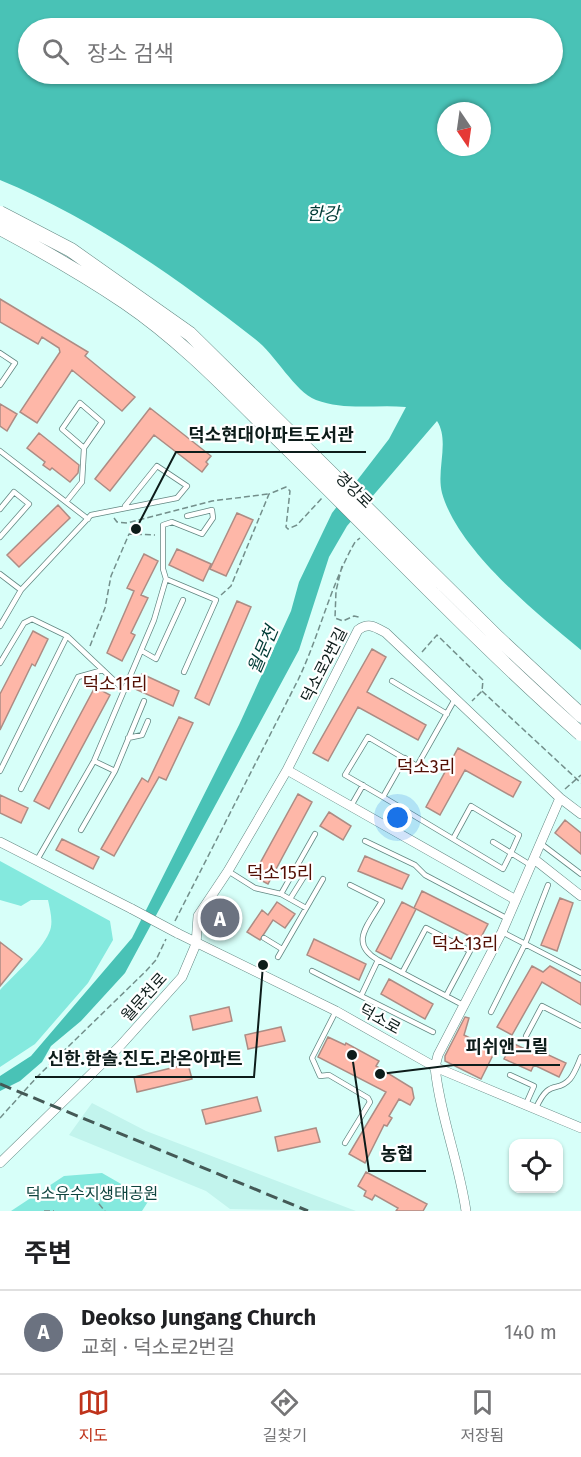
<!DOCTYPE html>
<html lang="ko">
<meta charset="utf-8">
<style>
body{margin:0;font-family:"Fira Sans","Noto Sans KR",sans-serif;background:#f2f2f2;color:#202124}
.controls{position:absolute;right:18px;bottom:18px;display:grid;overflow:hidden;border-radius:12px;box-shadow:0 2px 4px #0004}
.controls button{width:54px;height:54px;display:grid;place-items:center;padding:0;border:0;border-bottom:2px solid #e0e0e0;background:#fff;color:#202124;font:30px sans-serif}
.compass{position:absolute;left:437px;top:102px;width:54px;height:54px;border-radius:50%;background:#fff;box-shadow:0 2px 4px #0004;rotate:167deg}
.you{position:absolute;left:398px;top:818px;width:21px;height:21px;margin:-15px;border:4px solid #fff;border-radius:50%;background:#1a73e8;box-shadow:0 0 0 9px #1a73e833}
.badge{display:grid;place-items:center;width:39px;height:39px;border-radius:50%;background:#bf331b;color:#fff;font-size:20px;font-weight:700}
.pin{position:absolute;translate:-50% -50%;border:3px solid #fff;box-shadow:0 2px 6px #0006}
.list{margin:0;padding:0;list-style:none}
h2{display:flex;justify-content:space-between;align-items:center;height:78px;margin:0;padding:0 24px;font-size:26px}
h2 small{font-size:20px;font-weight:400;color:#757577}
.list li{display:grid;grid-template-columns:39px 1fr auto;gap:18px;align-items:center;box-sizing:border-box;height:84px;padding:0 24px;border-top:2px solid #e0e0e0}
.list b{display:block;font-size:22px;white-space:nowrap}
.list p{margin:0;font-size:20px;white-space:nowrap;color:#757577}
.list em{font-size:20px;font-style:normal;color:#757577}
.icon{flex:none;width:33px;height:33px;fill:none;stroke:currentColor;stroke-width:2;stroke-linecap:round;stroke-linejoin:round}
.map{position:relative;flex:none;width:581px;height:1211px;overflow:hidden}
.search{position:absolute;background:#fff;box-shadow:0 2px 4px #0004;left:18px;right:18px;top:18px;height:66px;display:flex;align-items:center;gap:15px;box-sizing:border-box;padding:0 21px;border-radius:33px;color:#757577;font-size:22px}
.sheet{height:162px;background:#fff}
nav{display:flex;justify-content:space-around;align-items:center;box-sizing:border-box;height:84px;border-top:2px solid #e0e0e0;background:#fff;font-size:16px;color:#757577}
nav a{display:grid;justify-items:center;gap:3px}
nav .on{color:#bf331b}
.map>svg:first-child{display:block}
.built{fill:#c2f4ed}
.green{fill:#84e9de}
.water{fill:#49c2b6;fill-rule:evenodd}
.building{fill:#feb7a8;stroke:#ad8c84;stroke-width:1.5}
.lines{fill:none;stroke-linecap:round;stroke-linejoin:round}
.lane-casing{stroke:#628782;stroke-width:6}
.street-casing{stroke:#628782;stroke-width:10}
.path{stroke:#738f8b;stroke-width:1.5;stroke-dasharray:6 3;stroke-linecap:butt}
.lane{stroke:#fff;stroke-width:4.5}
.street{stroke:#fff;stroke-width:9}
.rail{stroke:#445956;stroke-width:3;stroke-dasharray:12 6;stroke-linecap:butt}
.street-bridge-casing{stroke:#628782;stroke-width:10;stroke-linecap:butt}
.primary-bridge-casing{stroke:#628782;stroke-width:15;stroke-linecap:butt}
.street-bridge{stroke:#fff;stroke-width:9}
.primary-bridge{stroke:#fff;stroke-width:14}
.labels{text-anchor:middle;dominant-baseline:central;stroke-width:4.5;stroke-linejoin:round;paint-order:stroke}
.street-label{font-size:16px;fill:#0d1c1a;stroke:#fff}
.park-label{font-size:16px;fill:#0e443f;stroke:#fff}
.water-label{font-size:18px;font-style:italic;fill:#003b36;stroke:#fff}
.neighbourhood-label{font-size:18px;fill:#531005;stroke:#fff}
.leader{fill:none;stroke:#0d1c1a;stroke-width:2}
.callout-dot{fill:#0d1c1a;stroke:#fff;stroke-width:2}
.callout-label{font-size:18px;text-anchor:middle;font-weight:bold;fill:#0d1c1a;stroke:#fff;stroke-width:4.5;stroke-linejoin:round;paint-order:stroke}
</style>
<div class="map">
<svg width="581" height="1211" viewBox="0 0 581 1211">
<rect width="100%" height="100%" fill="#d7fff9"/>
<!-- built -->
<path class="built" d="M92 1103 146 1131 356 1211 230 1209 206 1191 69 1135Z"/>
<!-- green -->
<path class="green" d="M0 861 110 921 113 940 88 983 35 1044 0 1067V990C14 975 41 951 49 933 54 923 50 910 48 900H31L21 906 0 900Z
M102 1173 149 1200 142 1211H11L64 1176Z"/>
<!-- water -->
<path class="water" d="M0 0H581V650C536 613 458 550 442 493 436 470 450 441 437 421L347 526 329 557 299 650 125 973 81 1021 51 1046 42 1062 20 1081 0 1091V1076L31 1056 132 938 239 725 291 611 299 582 332 513 389 439 406 407C377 404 345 411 316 400 294 391 276 355 255 339 177 278 92 218 0 180ZM28 28H552V74H28ZM446 111H482V147H446Z"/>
<!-- building -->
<path class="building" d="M0 299 88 352 85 356 135 397 122 411 72 370 37 423 20 412 60 352 59 348 42 337 38 344 0 322Z
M0 404 17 414 7 431 0 426Z
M150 408 211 456 206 462 208 464 202 472 154 435 110 491 95 479Z
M39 433 79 465 78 473 70 482 52 468 50 470 43 465 45 462 27 448Z
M58 505 70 518 19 567 7 555Z
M237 513 253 520 226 576 210 569Z
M177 549 211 564 203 581 169 565Z
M144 554 158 561 141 595 148 598 131 633 135 635 122 661 107 653 134 591 127 588Z
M237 601 251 607 209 705 195 698Z
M33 631 48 639 35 666 32 664 0 730V694Z
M372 649 386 657 367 692 426 725 418 740 358 707 328 761 313 753Z
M142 674 179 691 173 706 135 689Z
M95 687 110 695 49 809 34 801Z
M179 717 193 723 166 780 159 777 114 856 101 849 142 778 148 782Z
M458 748 521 782 513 797 465 770 440 815 426 807Z
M298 794 312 802 268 884 253 876Z
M0 795 28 808 21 823 0 813Z
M329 812 351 826 343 840 320 826Z
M565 820 581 833V854L555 833Z
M62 839 99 857 93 869 56 850Z
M365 856 409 875 402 889 358 871Z
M422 891 488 924 479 941 414 908Z
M560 898 573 903 557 951 541 945Z
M277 902 295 914 285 928 273 920 260 940 247 932 262 910 268 915Z
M402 902 416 909 391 959 376 951Z
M314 939 366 964 359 980 307 955Z
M0 942 22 959 0 986Z
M532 966 543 972 550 966 581 983V1005L542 982 512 1035 497 1027Z
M389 979 433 1004 425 1019 381 994Z
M229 1007 232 1021 193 1030 190 1016Z
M465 1017 469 1018 464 1035 495 1051 481 1079 445 1061V1056Z
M281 1027 285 1041 248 1049 245 1035Z
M328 1037 345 1045 346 1043 379 1061 376 1066 412 1088 414 1098 410 1105 399 1099 389 1116 392 1118 387 1126 384 1125 365 1163 349 1154 386 1092 318 1057Z
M512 1043 538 1055 540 1051 566 1063 559 1077 534 1065 531 1071 504 1059Z
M188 1064 192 1079 137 1092 134 1077Z
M257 1097 261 1111 206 1124 202 1110Z
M316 1128 320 1142 278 1151 275 1137Z
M366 1172 427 1204 423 1211H396L398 1208 375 1195 372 1200 364 1196 366 1191 358 1186Z"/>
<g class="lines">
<!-- lane casing -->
<g class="lane-casing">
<path id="lane" d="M0 353 15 363 0 385
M0 451 88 519
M66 502 82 482 84 448 102 422 80 403 62 429 84 448
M0 509 14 492 29 504 0 537
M0 574 21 590
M166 579 216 600 184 672
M0 626 21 590 91 515 177 498 187 486 157 466 125 506
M142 651 156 659 183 600
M0 663 24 623 32 619 67 636
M392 681 447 714
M128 738 142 735 148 721
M405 758 383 797 345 775 368 737 417 766 455 699
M0 771 67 636 124 690
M115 771 144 701
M21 789 78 677 103 670
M383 797 453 839
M351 806 363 785
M81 830 115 771 94 761
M365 841 415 865 425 875 508 919
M493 842 511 853 503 869 453 839 471 806 519 835 511 853 532 866
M540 843 581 874
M37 860 94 761 154 620 166 579 163 569V525L172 522 202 534 213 518 212 510 187 516
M228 871 255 888 281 894 306 908
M350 885 382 901C369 924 348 943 378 960
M281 894 315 834
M290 899 305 875
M502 932 581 973
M264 938 282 949
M278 957 323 879
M312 971 361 996
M402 973 426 928 470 951 446 996
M336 1011 312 1058 320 1076 329 1075 368 1098 370 1102 345 1143
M491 1012 525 944 548 885
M433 1032 361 996 378 960 463 1005
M526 1036 542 1006 581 1026
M510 1075 534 1086 526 1104
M536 1108C550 1077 557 1094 570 1079 575 1073 578 1064 581 1057"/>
</g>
<!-- street casing -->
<g class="street-casing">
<path id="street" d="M287 770 516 900
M560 798 502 932 438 1055 435 1067 581 1128
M0 842 132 909
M534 859 581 896
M177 933 336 1011 435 1067C440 1116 459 1162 466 1211
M0 1163 120 1046 182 977 196 944 198 916 228 871 287 770 358 630C369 622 375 627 386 633L560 798 581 814"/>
</g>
<!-- path -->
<path class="path" d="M114 518 117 522 127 523 212 501 268 494
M342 566 336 591 335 618 343 621 354 616 359 617
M221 595 231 586 269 494 286 487 290 491 286 527 288 529 297 525 322 498
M90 646 105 608 111 576 129 534 155 535
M422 652 437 635 483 680 482 691 472 701
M482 691 581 783
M565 789 581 775
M175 921 298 680C320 634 330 586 355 542L360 538
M0 1118 37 1077 146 971 156 960 166 939
M93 1197 105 1211
M44 1211H54"/>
<!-- lane -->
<use href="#lane" class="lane"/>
<!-- street -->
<use href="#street" class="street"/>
<!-- rail -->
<path class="rail" d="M0 1084 308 1211"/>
<!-- street-bridge casing -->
<g class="street-bridge-casing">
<path id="street-bridge" d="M132 909 177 933"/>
</g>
<!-- primary-bridge casing -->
<g class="primary-bridge-casing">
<path id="primary-bridge" d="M0 213 71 250 190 334 498 638 581 715
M0 228C43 251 85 275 125 302 184 342 234 396 284 445 383 542 478 643 581 734"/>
</g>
<!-- street-bridge -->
<use href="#street-bridge" class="street-bridge"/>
<!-- primary-bridge -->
<use href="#primary-bridge" class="primary-bridge"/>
</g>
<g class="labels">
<!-- street labels -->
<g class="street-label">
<text transform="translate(354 490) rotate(44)">경강로</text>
<text transform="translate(324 665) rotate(-63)">덕소로2번길</text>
<text transform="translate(144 997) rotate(-48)">월문천로</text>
<text transform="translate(380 1019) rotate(29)">덕소로</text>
</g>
<!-- park labels -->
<g class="park-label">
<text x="92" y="1193">덕소유수지생태공원</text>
</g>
<!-- water labels -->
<g class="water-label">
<text x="323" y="214">한강</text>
<text transform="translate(263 650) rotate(-67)">월문천</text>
</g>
<!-- neighbourhood labels -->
<g class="neighbourhood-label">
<text x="115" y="684">덕소11리</text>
<text x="426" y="767">덕소3리</text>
<text x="280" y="873">덕소15리</text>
<text x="465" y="944">덕소13리</text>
</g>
</g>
<!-- callouts -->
<path class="leader" d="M136 529L176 452H366M380 1074L454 1065H560M263 965L254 1077H35M352 1055L369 1171H426"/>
<g class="callout-dot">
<circle cx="136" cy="529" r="6"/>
<circle cx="380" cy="1074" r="6"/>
<circle cx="263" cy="965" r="6"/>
<circle cx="352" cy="1055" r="6"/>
</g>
<g class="callout-label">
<text x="271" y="441">덕소현대아파트도서관</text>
<text x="507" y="1053">피쉬앤그릴</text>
<text x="145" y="1065">신한.한솔.진도.라온아파트</text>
<text x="397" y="1160">농협</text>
</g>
</svg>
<div class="controls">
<button><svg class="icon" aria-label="locate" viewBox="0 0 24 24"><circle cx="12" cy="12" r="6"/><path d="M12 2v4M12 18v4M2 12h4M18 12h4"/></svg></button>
</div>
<svg class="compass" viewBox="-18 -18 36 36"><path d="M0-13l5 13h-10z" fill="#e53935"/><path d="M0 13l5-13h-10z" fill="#757577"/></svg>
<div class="you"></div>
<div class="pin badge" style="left:220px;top:918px;background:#6b7280">A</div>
<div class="search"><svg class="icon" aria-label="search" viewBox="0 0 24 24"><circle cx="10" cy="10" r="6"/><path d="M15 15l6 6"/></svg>장소 검색</div>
</div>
<section class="sheet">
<h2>주변<small></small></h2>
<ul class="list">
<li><span class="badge" style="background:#6b7280">A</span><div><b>Deokso Jungang Church</b><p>교회 · 덕소로2번길</p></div><em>140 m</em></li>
</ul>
</section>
<nav>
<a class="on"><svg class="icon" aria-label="map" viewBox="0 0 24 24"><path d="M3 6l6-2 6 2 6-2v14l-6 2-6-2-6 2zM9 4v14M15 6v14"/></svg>지도</a>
<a><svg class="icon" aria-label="directions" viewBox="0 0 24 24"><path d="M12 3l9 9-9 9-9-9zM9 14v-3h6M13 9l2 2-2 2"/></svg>길찾기</a>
<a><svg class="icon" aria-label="saved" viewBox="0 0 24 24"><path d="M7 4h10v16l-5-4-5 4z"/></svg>저장됨</a>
</nav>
